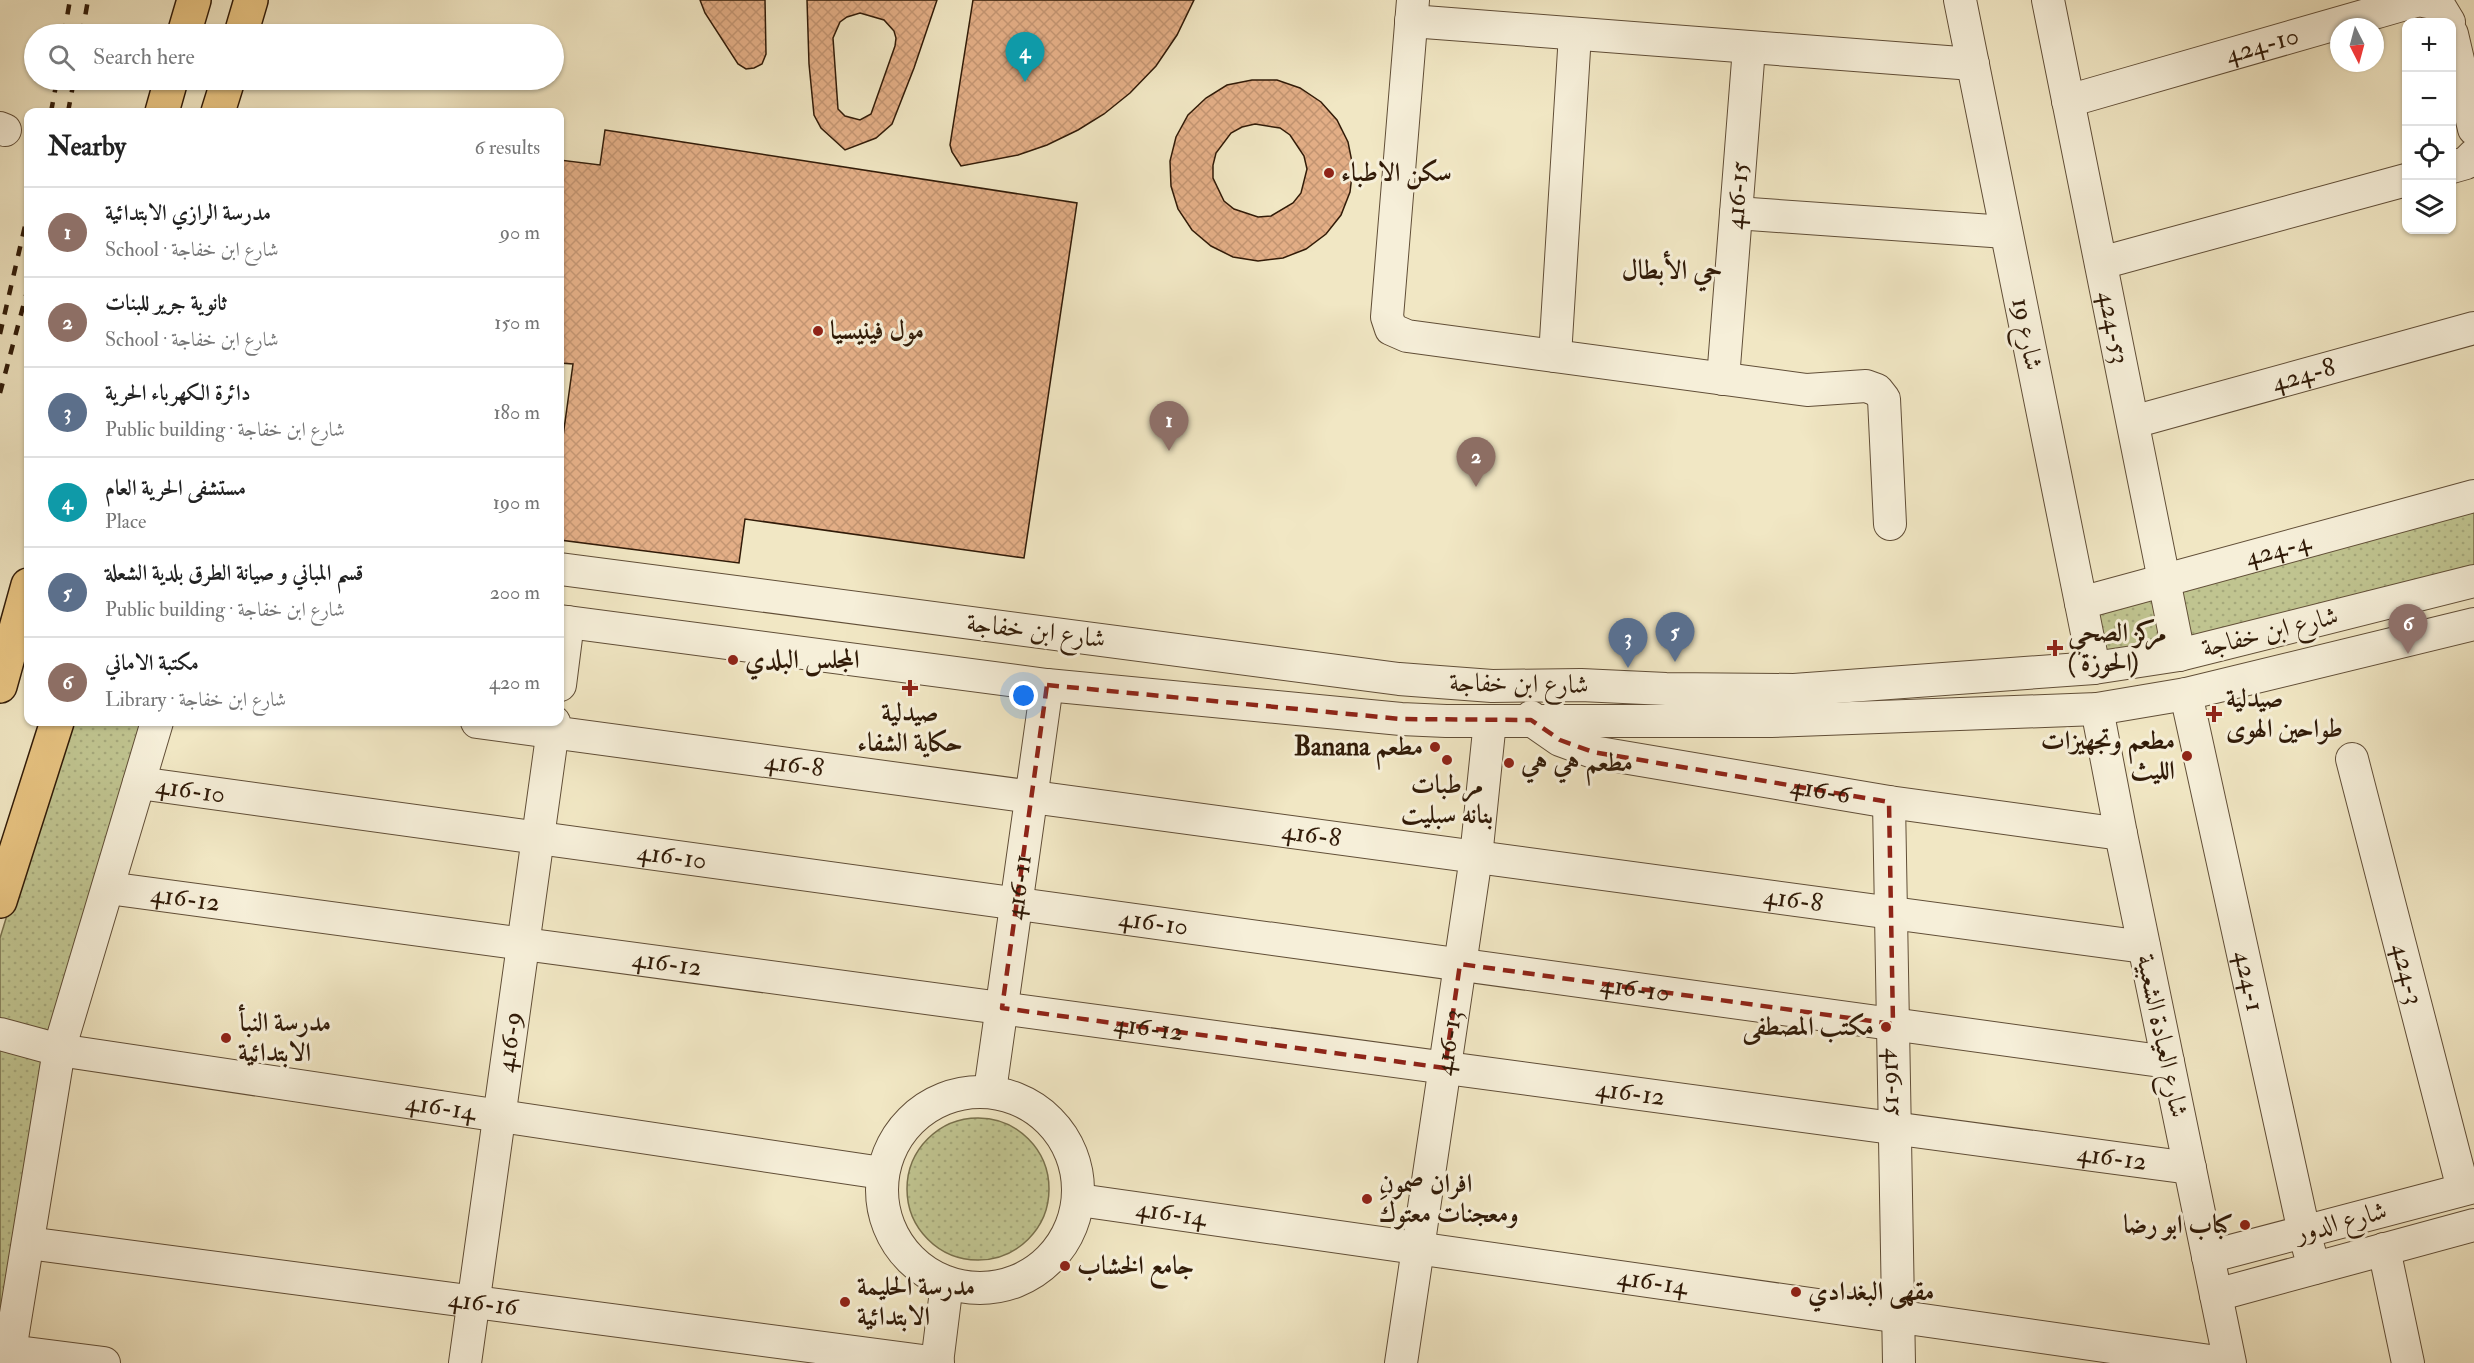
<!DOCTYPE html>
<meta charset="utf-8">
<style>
body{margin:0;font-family:"IM FELL Double Pica",Amiri,serif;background:#f2f2f2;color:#222}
.controls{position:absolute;right:18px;top:18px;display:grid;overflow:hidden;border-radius:12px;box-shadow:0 2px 4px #0004}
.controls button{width:54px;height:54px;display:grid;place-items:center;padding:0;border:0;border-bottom:2px solid #e0e0e0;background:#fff;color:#222;font:30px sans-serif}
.compass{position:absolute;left:2330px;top:18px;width:54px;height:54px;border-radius:50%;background:#fff;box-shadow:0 2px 4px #0004;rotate:174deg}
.you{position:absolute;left:1024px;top:696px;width:21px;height:21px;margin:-15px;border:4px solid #fff;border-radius:50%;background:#1a73e8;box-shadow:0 0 0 9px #1a73e833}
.badge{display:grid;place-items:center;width:39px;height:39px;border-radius:50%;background:#8f2418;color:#fff;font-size:20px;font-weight:700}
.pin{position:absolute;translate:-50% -50px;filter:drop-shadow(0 2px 3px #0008)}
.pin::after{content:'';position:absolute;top:32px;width:21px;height:18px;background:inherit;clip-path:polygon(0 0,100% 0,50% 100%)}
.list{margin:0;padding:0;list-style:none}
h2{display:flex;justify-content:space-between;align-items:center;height:78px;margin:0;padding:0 24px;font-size:26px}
h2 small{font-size:20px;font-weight:400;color:#767676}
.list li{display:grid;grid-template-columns:39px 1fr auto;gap:18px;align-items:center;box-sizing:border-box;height:90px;padding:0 24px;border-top:2px solid #e0e0e0}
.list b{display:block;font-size:22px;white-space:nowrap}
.list p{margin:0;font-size:20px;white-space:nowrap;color:#767676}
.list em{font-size:20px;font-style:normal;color:#767676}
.icon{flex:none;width:33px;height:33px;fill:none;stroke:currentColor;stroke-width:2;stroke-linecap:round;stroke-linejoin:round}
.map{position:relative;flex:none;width:2474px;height:1363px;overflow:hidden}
.search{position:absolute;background:#fff;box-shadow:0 2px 4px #0004;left:24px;top:24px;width:540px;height:66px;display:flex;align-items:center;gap:15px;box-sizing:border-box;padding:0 21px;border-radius:33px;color:#767676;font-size:22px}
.panel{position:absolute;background:#fff;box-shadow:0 2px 4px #0004;left:24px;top:108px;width:540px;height:618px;border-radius:12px}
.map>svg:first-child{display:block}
.green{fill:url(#green-dots);stroke:#78704c;stroke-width:1.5}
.building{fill:url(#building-cross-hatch);stroke:#311b08;stroke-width:1.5;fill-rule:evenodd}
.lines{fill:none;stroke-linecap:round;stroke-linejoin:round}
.minor-casing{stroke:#614e37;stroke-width:34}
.major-casing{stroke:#311b08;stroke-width:36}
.minor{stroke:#f6efd9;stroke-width:32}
.major{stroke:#e8c482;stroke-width:33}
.rail{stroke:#311b08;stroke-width:4.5;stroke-dasharray:10 10;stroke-linecap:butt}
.marked{fill:none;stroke:#8f2418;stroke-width:4.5;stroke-dasharray:12 8;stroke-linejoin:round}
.poi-dot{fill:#8f2418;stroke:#f6efd9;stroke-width:2}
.labels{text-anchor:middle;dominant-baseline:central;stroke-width:6;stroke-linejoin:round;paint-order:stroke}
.street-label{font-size:26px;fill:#311b08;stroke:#f6efd9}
.poi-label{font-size:26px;font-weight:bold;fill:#311b08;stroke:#f6efd9;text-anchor:start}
.neighbourhood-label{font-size:27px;font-weight:bold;fill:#311b08;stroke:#f6efd9}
</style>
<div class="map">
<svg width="2474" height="1363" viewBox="0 0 2474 1363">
<defs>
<pattern id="green-dots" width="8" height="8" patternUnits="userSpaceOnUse" patternTransform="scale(1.5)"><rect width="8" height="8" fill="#c0c490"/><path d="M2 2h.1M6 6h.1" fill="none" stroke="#a5a87b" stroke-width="1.8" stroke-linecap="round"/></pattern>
<pattern id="building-cross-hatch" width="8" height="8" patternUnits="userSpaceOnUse" patternTransform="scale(1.5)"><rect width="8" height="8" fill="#e3ae86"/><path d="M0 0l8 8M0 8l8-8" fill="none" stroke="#c39572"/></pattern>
</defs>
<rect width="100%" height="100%" fill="#f1e7c4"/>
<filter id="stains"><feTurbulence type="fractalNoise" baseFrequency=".00333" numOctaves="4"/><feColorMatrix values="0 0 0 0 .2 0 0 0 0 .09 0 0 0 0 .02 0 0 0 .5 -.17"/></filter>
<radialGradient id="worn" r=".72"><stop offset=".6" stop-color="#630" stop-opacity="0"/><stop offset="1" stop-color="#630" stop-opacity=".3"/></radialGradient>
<!-- green -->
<path class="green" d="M2474 501V570L2219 637 2097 653 2088 608Z
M66 722H151L0 1363V938Z
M907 1189a71 71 0 1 1 142 0a71 71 0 1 1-142 0Z"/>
<!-- building -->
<path class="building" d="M700 0H765L766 54 762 64 754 68 746 69 738 64 705 13Z
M807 0H937L914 68 892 124 876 138 845 150 821 128 814 115 809 64ZM860 13 884 20 894 31 896 38 895 46 871 114 860 120 845 116 838 109 833 38 840 22 847 17Z
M973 0H1194L1177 35 1156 66 1130 93 1104 114 1078 130 1047 145 1018 155 961 166 952 152 950 145Z
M1252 80H1277L1300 88 1321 102 1337 120 1348 142 1353 167 1350 192 1341 215 1326 234 1306 249 1283 258 1258 261 1233 257 1211 246 1192 230 1178 209 1171 186 1170 161 1176 137 1188 115 1206 98 1227 85ZM1255 124 1280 128 1290 135 1304 156 1307 169 1301 193 1293 203 1271 216 1258 217 1234 209 1224 201 1213 178V165L1216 153 1231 133 1242 127Z
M605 130 1077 203 1024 558 745 519 739 563 560 540V458L573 364 560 363V160L600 165Z"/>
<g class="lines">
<!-- minor casing -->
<g class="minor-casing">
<g id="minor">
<path d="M1413 0 1387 317 1391 329 1407 336 1807 390 1866 386 1877 390 1884 399 1890 524"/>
<path d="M1960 0 2094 668"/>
<path id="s1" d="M2048 0 2179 655"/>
<path d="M1411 21 1973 64"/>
<path d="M2452 34 2474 129"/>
<path id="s2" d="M2068 101 2419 0 2438 4 2449 22"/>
<path d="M0 128 5 130"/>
<path d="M2452 167 2466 163 2474 155"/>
<path d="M1736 213 2006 232"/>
<path d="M2101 263 2406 180"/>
<path d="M1555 356 1575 34"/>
<path id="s3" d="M1723 379 1749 48"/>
<path id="s4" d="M2133 422 2474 328"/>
<path d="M560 569 1399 679 1492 686 1581 685 1666 689 1794 690 2094 668 2179 655 2474 581"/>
<path id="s5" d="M2081 603 2474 496"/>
<path d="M560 621 1047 685 1401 719 1446 721H1771L2097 709 2186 694 2474 624"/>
<path d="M560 685 568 622"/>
<path id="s6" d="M2186 694 2304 1232 2314 1268"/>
<path d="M2097 709 2121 834 2230 1363"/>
<path id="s7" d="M1531 717V720L1560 740 1593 752 1889 802 2121 834"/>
<path id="s8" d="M477 722 2144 947"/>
<path id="s9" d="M2352 759 2463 1189"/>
<path id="s10" d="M139 783 2168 1062"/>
<path id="s11" d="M1889 802 1899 1363"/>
<path id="s12" d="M108 888 2190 1168"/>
<path id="s13" d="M0 1034 59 1050 882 1173"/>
<path id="s14" d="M990 1091 1047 685"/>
<circle cx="980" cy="1190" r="98"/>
<path id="s15" d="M1079 1200 2224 1363"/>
<path id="s16" d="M28 1243 938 1363"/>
<path d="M2384 1249 2408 1363"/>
<path d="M2208 1257 2474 1187"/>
<path d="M2216 1295 2474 1225"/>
<path d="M10 1351 104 1363"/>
<path d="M8 1363 59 1050 157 722"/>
<path id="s17" d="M465 1363 554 722"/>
<path d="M937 1363 947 1283"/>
<path id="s18" d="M1401 1363 1476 857 1490 721"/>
</g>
</g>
<!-- major casing -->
<g class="major-casing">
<path id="major" d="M184 34 194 0
M241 34 251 0
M162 112 171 80
M218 112 228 80
M0 686 28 585
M0 901 57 722"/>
</g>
<!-- minor -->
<use href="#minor" class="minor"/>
<!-- major -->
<use href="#major" class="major"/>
<!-- rail -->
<path class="rail" d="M64 34 70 0
M82 34 88 0
M51 112 57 80
M68 112 74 80
M0 334 28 213
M0 393 28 288"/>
</g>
<!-- marked area -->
<path class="marked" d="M1047 685 1401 719 1531 720 1560 740 1593 752 1889 802 1893 1024 1460 964 1445 1068 1002 1008Z"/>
<!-- markers -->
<g class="poi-dot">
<circle cx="1329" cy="173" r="6"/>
<circle cx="818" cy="331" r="6"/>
<path d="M2052 639h6v6h6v6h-6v6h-6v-6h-6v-6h6z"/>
<circle cx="733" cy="660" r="6"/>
<path d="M907 679h6v6h6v6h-6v6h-6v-6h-6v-6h6z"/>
<path d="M2211 705h6v6h6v6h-6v6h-6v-6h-6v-6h6z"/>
<circle cx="1435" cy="747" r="6"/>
<circle cx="2187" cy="756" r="6"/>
<circle cx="1447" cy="760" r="6"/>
<circle cx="1509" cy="763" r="6"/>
<circle cx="1886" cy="1027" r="6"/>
<circle cx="226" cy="1038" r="6"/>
<circle cx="1367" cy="1199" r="6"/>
<circle cx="2245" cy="1225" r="6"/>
<circle cx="1065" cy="1266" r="6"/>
<circle cx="1796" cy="1292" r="6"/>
<circle cx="845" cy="1302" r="6"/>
</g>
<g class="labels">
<!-- street labels -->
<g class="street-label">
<text stroke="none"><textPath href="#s2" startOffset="202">424-10</textPath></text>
<text stroke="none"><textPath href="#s3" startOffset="184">416-15</textPath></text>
<text stroke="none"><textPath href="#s1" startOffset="334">424-53</textPath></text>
<text transform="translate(2027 334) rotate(79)">شارع 19</text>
<text stroke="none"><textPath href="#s4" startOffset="177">424-8</textPath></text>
<text stroke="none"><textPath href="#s5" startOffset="204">424-4</textPath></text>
<text transform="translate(1036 631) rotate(7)">شارع ابن خفاجة</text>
<text transform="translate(2270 632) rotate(-14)">شارع ابن خفاجة</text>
<text transform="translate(1519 684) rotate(1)">شارع ابن خفاجة</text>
<text stroke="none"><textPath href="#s8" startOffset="320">416-8</textPath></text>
<text stroke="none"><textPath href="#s10" startOffset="52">416-10</textPath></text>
<text stroke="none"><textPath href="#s7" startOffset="304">416-6</textPath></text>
<text stroke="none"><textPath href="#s8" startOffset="842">416-8</textPath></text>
<text stroke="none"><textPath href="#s10" startOffset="538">416-10</textPath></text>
<text stroke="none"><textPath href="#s14" startOffset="206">416-11</textPath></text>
<text stroke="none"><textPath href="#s12" startOffset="78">416-12</textPath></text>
<text stroke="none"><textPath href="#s8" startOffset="1328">416-8</textPath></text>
<text stroke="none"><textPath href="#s10" startOffset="1024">416-10</textPath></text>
<text stroke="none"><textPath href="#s12" startOffset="564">416-12</textPath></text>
<text stroke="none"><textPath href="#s9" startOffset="222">424-3</textPath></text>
<text stroke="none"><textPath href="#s6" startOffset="294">424-1</textPath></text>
<text stroke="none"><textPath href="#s10" startOffset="1510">416-10</textPath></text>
<text stroke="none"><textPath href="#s12" startOffset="1050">416-12</textPath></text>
<text transform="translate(2162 1036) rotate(78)">شارع العيادة الشعبية</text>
<text stroke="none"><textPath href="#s17" startOffset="324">416-9</textPath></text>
<text stroke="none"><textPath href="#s18" startOffset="324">416-13</textPath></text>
<text stroke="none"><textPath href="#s11" startOffset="280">416-15</textPath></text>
<text stroke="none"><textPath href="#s12" startOffset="1536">416-12</textPath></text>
<text stroke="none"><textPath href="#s13" startOffset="447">416-14</textPath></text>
<text stroke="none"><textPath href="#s12" startOffset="2022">416-12</textPath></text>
<text stroke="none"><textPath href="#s15" startOffset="93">416-14</textPath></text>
<text transform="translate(2341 1222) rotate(-15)">شارع الدور</text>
<text stroke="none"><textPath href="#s15" startOffset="579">416-14</textPath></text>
<text stroke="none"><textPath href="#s16" startOffset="459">416-16</textPath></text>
</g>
<!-- poi labels -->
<g class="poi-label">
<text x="1341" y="173">سكن الاطباء</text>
<text x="830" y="331">مول فينيسيا</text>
<text x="2068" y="633">مركز الصحي<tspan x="2068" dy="30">( الحوزة)</tspan></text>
<text x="745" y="660">المجلس البلدي</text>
<text x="2226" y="699">صيدلية<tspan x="2226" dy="30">طواحين الهوى</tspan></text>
<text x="910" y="713" text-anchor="middle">صيدلية<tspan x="910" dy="30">حكاية الشفاء</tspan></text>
<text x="2175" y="741" text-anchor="end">مطعم وتجهيزات<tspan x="2175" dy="30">الليث</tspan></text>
<text x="1423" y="747" text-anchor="end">Banana مطعم</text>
<text x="1521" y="763">مطعم هي هي</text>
<text x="1447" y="785" text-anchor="middle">مرطبات<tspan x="1447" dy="30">بنانه سبليت</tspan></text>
<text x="238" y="1023">مدرسة النبأ<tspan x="238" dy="30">الابتدائية</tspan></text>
<text x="1874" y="1027" text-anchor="end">مكتب المصطفى</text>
<text x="1379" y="1184">افران صمون<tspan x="1379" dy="30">ومعجنات معتوكَ</tspan></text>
<text x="2233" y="1225" text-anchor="end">كباب ابو رضا</text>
<text x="1077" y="1266">جامع الخشاب</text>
<text x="857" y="1287">مدرسة الحليمة<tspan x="857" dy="30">الابتدائية</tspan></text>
<text x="1808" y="1292">مقهى البغدادي</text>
</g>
<!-- neighbourhood labels -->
<g class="neighbourhood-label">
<text x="1672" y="270">حي الأبطال</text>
</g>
</g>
<rect width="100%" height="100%" filter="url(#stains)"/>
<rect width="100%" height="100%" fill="url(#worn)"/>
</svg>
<div class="controls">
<button>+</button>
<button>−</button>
<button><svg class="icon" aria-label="locate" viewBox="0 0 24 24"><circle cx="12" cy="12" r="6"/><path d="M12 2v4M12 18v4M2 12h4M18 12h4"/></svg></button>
<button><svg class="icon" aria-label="layers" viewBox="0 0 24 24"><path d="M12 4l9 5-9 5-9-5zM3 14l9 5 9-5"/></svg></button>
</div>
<svg class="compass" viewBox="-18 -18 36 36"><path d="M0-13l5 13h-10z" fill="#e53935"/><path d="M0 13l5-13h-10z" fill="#767676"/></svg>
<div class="you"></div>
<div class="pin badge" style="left:1169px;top:451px;background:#8d6e63">1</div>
<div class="pin badge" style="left:1476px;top:487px;background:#8d6e63">2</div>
<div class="pin badge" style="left:1628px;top:668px;background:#5c6f8a">3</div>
<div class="pin badge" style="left:1025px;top:82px;background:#0f9aa8">4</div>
<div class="pin badge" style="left:1675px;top:662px;background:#5c6f8a">5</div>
<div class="pin badge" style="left:2408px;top:654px;background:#8d6e63">6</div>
<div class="search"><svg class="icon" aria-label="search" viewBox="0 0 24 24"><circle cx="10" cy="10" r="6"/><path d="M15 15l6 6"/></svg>Search here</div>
<section class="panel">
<h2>Nearby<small>6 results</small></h2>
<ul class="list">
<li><span class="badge" style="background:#8d6e63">1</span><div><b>مدرسة الرازي الابتدائية</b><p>School · شارع ابن خفاجة</p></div><em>90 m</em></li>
<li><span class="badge" style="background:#8d6e63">2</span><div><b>ثانوية جرير للبنات</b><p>School · شارع ابن خفاجة</p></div><em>150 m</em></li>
<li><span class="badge" style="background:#5c6f8a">3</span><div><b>دائرة الكهرباء الحرية</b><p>Public building · شارع ابن خفاجة</p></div><em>180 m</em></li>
<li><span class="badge" style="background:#0f9aa8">4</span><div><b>مستشفى الحرية العام</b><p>Place</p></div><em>190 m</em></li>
<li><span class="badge" style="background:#5c6f8a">5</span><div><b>قسم المباني و صيانة الطرق بلدية الشعلة</b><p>Public building · شارع ابن خفاجة</p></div><em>200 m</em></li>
<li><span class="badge" style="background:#8d6e63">6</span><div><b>مكتبة الاماني</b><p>Library · شارع ابن خفاجة</p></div><em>420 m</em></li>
</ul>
</section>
</div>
